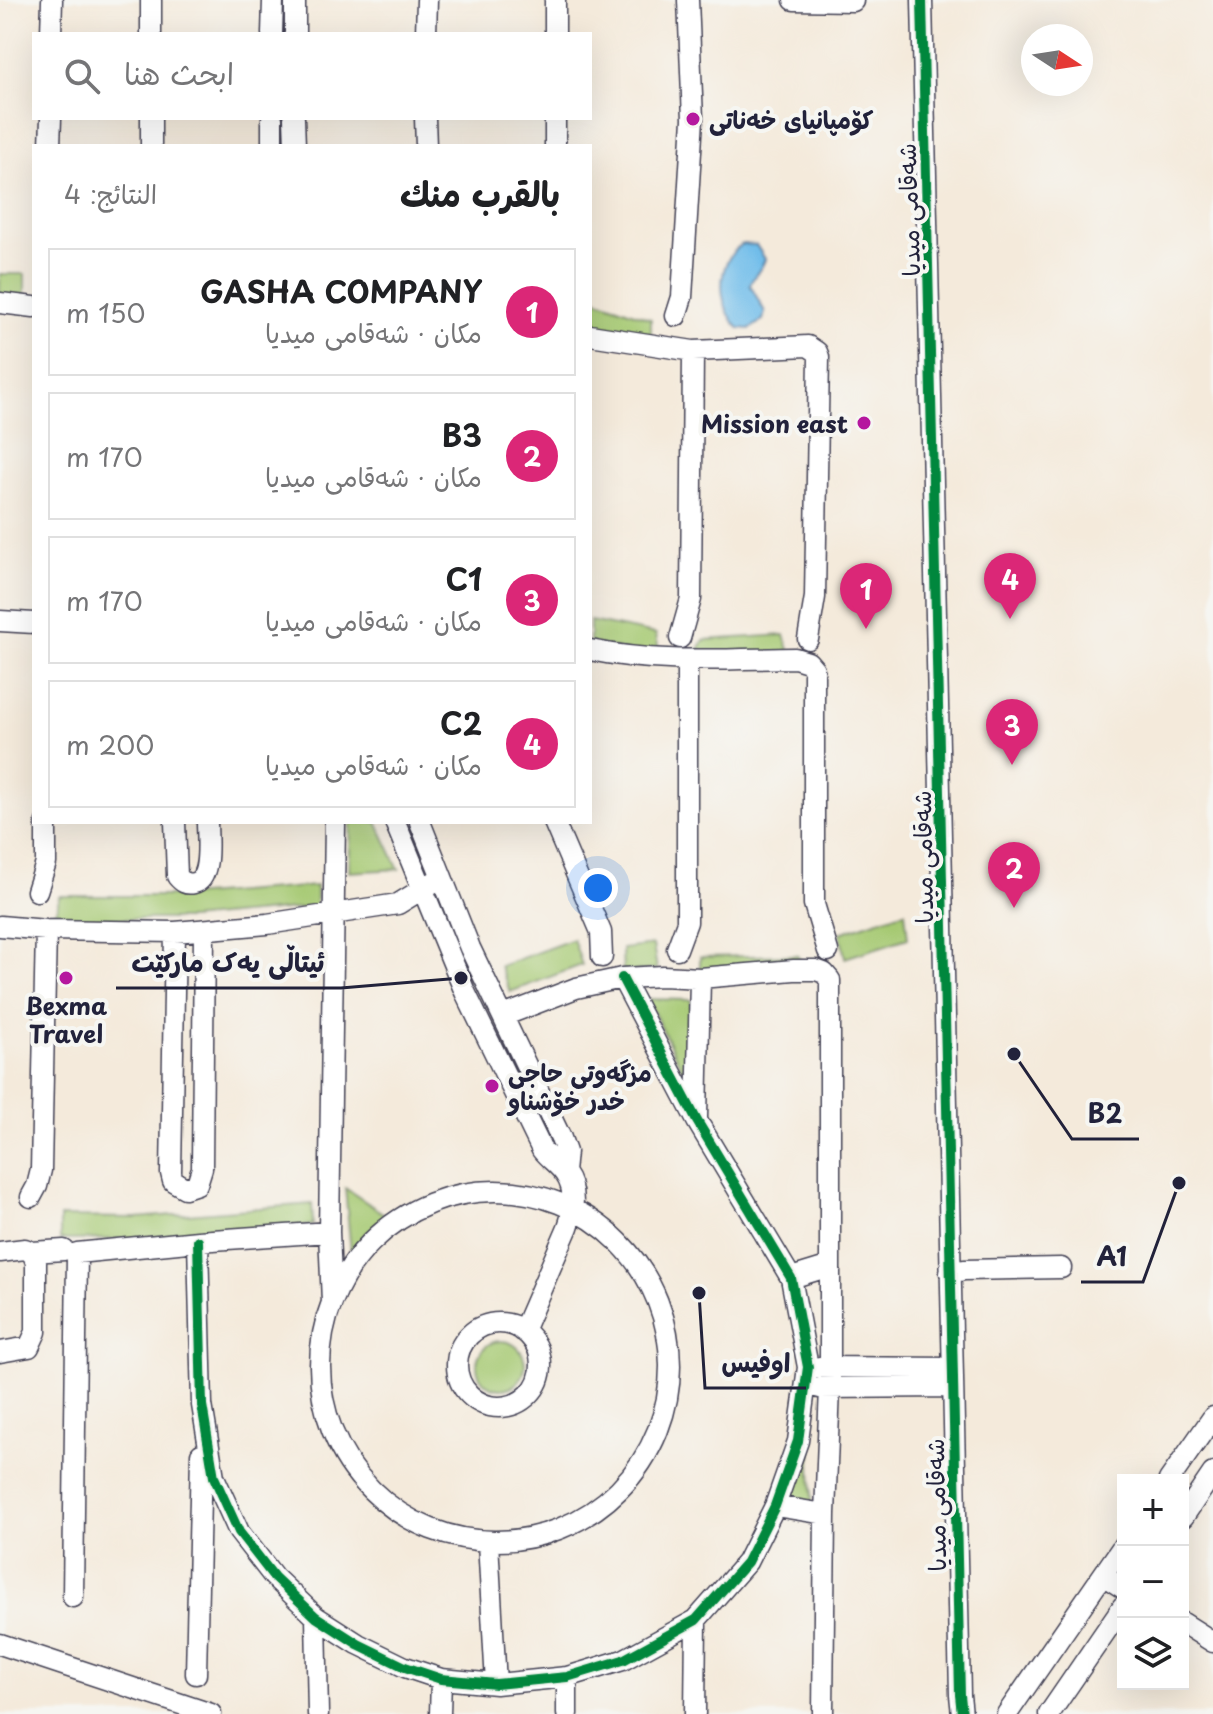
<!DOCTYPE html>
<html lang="ar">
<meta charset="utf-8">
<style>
body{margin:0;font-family:"Playpen Sans","Playpen Sans Arabic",sans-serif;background:#f2f2f2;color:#202124;direction:rtl}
.controls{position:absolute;right:24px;bottom:24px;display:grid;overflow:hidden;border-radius:0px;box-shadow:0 8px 32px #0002}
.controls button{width:72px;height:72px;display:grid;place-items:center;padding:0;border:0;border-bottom:2px solid #e0e0e0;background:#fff;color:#202124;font:40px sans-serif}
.compass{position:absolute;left:1021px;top:24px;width:72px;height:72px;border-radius:50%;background:#fff;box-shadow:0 8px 32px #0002;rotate:102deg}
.you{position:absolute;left:598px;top:888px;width:28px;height:28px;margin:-20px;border:6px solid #fff;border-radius:50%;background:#1a73e8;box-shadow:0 0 0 12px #1a73e833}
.badge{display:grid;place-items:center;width:52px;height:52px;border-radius:50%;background:#db2777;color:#fff;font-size:26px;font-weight:700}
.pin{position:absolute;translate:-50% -66px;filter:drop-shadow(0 2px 4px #0008)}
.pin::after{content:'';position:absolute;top:42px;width:28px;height:24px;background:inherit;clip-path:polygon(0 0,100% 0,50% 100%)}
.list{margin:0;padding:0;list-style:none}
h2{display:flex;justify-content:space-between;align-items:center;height:104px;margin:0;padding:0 32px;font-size:34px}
h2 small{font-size:26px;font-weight:400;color:#757577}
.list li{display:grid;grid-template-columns:52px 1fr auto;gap:24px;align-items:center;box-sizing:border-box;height:128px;margin:0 16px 16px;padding:0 16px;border:2px solid #e0e0e0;border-radius:0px}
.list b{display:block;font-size:30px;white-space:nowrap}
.list p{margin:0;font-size:26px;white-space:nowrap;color:#757577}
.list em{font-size:26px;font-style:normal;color:#757577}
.icon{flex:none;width:44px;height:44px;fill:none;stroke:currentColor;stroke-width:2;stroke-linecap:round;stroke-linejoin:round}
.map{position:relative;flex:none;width:1213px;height:1714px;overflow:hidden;direction:ltr}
.search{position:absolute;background:#fff;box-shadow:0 8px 32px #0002;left:32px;top:32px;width:560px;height:88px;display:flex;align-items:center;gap:20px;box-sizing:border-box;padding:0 28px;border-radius:0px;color:#757577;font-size:30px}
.panel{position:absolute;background:#fff;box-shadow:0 8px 32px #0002;left:32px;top:144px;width:560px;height:680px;border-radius:0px;direction:rtl}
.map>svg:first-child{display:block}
.green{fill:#a6c972;stroke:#647656;stroke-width:2}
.water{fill:#71bdea;stroke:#4a7092;stroke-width:2}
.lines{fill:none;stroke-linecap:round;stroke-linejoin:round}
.minor-casing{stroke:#424053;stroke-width:23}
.minor{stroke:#fff;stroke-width:20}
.cycleway-casing{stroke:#f6f6f2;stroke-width:15}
.cycleway{stroke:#00873e;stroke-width:10}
.poi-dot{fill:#b5179e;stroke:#f6f6f2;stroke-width:3}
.labels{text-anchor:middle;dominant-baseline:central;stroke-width:8;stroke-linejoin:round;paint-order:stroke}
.poi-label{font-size:24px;font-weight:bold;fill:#22223b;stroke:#f6f6f2;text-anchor:start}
.street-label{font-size:24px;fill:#22223b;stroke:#f6f6f2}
.leader{fill:none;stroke:#22223b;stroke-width:3}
.callout-dot{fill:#22223b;stroke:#f6f6f2;stroke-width:3}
.callout-label{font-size:26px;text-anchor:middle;font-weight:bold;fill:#22223b;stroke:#f6f6f2;stroke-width:8;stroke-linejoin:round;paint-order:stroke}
</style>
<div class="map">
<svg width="1213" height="1714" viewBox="0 0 1213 1714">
<rect width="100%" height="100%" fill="#f6f6f2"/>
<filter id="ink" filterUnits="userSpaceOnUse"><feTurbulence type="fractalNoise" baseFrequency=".0125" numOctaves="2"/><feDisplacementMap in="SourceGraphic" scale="16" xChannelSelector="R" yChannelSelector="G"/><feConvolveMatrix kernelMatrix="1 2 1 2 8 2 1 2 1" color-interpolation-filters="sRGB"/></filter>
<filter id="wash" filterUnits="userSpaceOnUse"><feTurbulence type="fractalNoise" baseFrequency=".006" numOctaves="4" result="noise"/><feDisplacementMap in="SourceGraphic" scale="32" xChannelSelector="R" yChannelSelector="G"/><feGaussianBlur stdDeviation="1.8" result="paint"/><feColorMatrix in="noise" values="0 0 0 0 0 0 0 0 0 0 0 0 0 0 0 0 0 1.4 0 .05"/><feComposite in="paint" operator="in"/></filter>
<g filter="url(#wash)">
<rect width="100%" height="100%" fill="#f4eadb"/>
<!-- green -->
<path class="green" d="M0 274H25V304L0 302Z
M590 297 651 319V338L590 324Z
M590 621 656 634 660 658 590 643Z
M784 635 791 655 692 663 704 640Z
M351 822H377L399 869 349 872Z
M316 886V907L190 919H45L57 909 59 896H188Z
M905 911 908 938 845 958 840 933Z
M573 939 582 965 510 992 500 966Z
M653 945 657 969 623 973 622 949Z
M797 955 805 968 700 975V957Z
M647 999 691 1000 688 1081Z
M345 1188 393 1220 352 1264Z
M312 1204 313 1225 210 1238 60 1240V1217L136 1218Z
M477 1365a24 24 0 1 1 48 0a24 24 0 1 1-48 0Z
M810 1423 812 1504 791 1500Z"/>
<!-- water -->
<path class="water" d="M742 244 756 245 765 259C762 270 753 275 750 285L765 312 763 320 750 329 739 328C717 306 715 264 742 244Z"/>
</g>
<g filter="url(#ink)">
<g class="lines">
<!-- minor casing -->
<g class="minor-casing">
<path id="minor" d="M151 0V34
M794 0 853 1
M922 0C938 565 945 1130 960 1695L962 1714
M51 34 52 0
M272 34 273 0
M295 34V0
M426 34 427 0
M555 34V0
M151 118V146
M272 118V146
M294 118 295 146
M425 118 426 146
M50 146 51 118
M555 146V118
M0 303 34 307
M676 316 682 297 693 119 688 0
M590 335 693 351 808 346 817 352 819 357 815 597 808 639
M0 621 34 623
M680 638 691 599 693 351
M590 650C657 664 726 659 795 658L808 662 814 669V904L828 951
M175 822 177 876C182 882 186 885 194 883 212 879 207 837 207 822
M395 822 465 992 542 1150C549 1159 559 1165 565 1174 576 1189 574 1211 568 1227L523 1331
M420 822 470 948 561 1138 566 1152 564 1172
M554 822 601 932 602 957
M37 891 46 863V822
M0 926 46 930 175 932 267 924 398 904 442 877
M175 932 171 1173 173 1181 185 1188 197 1184 202 1168 204 931
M677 949 687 922V660
M503 1016 576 988 622 978 663 976 700 978 794 970H816L824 973 830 980V1388L825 1514 823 1714
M697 1118 700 978
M320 1366a175 175 0 1 1 350 0a175 175 0 1 1-350 0Z
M31 1197 37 1186 41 1170 46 930
M198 1241 202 1405 214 1477 239 1532 274 1577 316 1617 358 1644 405 1667 441 1679 496 1684 567 1677 623 1660 696 1620 747 1562 775 1506 798 1441 808 1367 791 1278 697 1121 622 978
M0 1252 25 1249 32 1252 36 1262V1332L29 1347 0 1352
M32 1252 64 1250
M950 1273 964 1270 1061 1268
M791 1278 830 1266
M332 1302 329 1232 335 822
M457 1365a42 42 0 1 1 84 0a42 42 0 1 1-84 0Z
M819 1367 951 1368
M819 1388 952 1387
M1169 1480 1213 1417
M775 1506 825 1514
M1183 1517 1213 1473
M488 1542 496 1684
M1103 1575 1123 1588
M73 1597 77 1253 198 1241 329 1232
M316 1617 318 1714
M1183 1623 1213 1642
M0 1644 211 1714
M196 1674 201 1454
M440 1714 441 1679
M567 1714V1677
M695 1714 696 1620
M1007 1714 1123 1546
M1049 1714 1123 1606"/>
</g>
<!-- minor -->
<use href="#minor" class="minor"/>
<!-- cycleway casing -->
<g class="cycleway-casing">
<path id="cycleway" d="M922 0C938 565 945 1130 960 1695L962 1714
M198 1241 202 1405 214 1477 239 1532 274 1577 316 1617 358 1644 405 1667 441 1679 496 1684 567 1677 623 1660 696 1620 747 1562 775 1506 798 1441 808 1367 791 1278 697 1121 622 978"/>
</g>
<!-- cycleway -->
<use href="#cycleway" class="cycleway"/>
</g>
</g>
<!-- markers -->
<g class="poi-dot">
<circle cx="693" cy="119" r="8"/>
<circle cx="864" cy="423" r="8"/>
<circle cx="66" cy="978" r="8"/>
<circle cx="492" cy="1086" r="8"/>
</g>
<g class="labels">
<!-- poi labels -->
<g class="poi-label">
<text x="709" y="119">کۆمپانیای خەناتی</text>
<text x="848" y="423" text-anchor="end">Mission east</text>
<text x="66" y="1005" text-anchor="middle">Bexma<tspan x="66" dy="28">Travel</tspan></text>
<text x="508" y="1072">مزگه‌وتی حاجی<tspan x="508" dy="28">خدر خۆشناو</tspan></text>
</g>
<!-- street labels -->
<g class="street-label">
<text transform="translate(908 210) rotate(-92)">شەقامی میدیا</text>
<text transform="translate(922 857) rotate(-91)">شەقامی میدیا</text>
<text transform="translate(935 1505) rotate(-91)">شەقامی میدیا</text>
</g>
</g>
<!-- callouts -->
<path class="leader" d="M461 978L341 988H116M1014 1054L1072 1139H1139M1179 1183L1143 1282H1081M699 1293L705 1388H806"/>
<g class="callout-dot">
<circle cx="461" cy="978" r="8"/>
<circle cx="1014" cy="1054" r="8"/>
<circle cx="1179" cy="1183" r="8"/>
<circle cx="699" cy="1293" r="8"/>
</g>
<g class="callout-label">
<text x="228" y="972">ئیتاڵی یەک مارکێت</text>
<text x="1105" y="1123">B2</text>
<text x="1112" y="1266">A1</text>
<text x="756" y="1372">اوفيس</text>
</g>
</svg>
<div class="controls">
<button>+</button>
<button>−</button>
<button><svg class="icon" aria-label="layers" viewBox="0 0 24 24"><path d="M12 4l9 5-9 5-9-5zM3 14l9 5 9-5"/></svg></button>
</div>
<svg class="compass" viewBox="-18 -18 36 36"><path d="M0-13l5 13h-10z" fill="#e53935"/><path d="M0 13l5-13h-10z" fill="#757577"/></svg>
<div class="you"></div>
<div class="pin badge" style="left:866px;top:629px">1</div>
<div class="pin badge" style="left:1014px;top:908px">2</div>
<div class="pin badge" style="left:1012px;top:765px">3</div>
<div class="pin badge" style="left:1010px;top:619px">4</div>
<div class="search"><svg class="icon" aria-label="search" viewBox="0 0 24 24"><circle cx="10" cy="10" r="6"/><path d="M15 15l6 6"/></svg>ابحث هنا</div>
<section class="panel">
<h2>بالقرب منك<small>النتائج: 4</small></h2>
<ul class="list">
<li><span class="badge">1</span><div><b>GASHA COMPANY</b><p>مكان · شەقامی میدیا</p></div><em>150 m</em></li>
<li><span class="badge">2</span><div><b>B3</b><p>مكان · شەقامی میدیا</p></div><em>170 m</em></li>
<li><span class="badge">3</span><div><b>C1</b><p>مكان · شەقامی میدیا</p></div><em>170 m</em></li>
<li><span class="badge">4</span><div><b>C2</b><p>مكان · شەقامی میدیا</p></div><em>200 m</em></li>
</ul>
</section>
</div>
